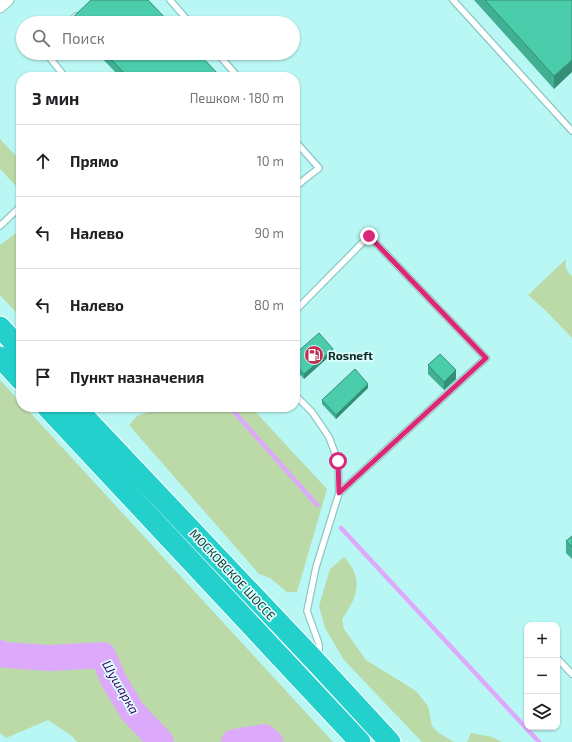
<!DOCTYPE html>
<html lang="ru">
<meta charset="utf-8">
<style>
body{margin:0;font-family:"Exo 2",sans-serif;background:#f6f6f6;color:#202124}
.controls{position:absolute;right:12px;bottom:12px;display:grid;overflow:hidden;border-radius:8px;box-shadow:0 1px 3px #0004}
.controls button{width:36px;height:36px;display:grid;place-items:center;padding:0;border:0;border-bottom:1px solid #e0e0e0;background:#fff;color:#202124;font:20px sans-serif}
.stop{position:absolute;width:12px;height:12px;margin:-9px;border:3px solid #db2777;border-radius:50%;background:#fff}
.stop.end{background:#db2777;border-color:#fff;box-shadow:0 1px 4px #0008}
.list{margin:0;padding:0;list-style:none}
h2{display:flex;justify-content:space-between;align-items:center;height:52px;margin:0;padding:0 16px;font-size:17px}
h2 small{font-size:13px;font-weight:400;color:#757577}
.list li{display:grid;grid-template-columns:26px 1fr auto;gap:12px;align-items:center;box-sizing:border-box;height:72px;padding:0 16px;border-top:1px solid #e0e0e0}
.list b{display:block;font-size:15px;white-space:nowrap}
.list em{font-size:13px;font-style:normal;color:#757577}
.icon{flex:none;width:22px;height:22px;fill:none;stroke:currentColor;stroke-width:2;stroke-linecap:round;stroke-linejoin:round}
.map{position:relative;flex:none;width:572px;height:742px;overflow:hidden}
.search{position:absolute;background:#fff;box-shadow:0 1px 3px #0004;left:16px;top:16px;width:284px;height:44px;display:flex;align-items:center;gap:10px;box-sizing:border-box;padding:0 14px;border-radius:22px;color:#757577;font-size:15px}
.panel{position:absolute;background:#fff;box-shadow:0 1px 3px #0004;left:16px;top:72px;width:284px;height:340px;border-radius:16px}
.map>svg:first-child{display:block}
.green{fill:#bcdaa7}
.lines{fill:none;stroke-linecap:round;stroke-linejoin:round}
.stream{stroke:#ddaafb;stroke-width:4.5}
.river{stroke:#ddaafb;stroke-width:26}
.lane-casing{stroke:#8cc8c5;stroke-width:8}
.street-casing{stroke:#8cc8c5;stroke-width:13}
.highway-casing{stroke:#fff;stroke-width:23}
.lane{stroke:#fff;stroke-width:5.5}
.street{stroke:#fff;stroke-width:11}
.highway{stroke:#24d0cc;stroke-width:21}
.wall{fill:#40af92}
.shaded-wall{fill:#348f77}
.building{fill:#4bccaa;stroke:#348f77}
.route{stroke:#db2777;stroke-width:5}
.labels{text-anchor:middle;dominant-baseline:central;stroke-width:3.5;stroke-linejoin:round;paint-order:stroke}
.poi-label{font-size:12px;font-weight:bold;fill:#122b2a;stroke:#dafffd;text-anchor:start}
.street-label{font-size:12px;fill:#122b2a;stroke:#dafffd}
.water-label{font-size:13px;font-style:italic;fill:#4a0367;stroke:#dafffd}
</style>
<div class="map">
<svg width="572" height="742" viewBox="0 0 572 742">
<rect width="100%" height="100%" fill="#b9f7f4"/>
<!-- green -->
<path class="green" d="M0 139 21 161V186L18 188 0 169Z
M21 229V318L0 295V245Z
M566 259C565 266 566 272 572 276V338L546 311 528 295Z
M0 380 21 403V407H25L333 742H77L72 736 48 720 6 738 0 733V658L16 661 33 650 5 648 0 646Z
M163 407H251L327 489 297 592H287L270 578 259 574 129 425 137 416Z
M344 557C364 578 358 597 342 619L344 629 366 660 416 691 428 706 432 726 439 733 454 742H422L344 660 325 628 319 606 330 569Z
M471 733 492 737 502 742H467Z"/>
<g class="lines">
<!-- stream -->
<path class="stream" d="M230 407 317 505
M341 528 539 742"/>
<!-- river -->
<path class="river" d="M0 653 5 655 50 658 103 655 113 679 132 711 161 742
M234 742 264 737 270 742"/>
<!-- lane casing -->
<g class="lane-casing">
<path id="lane" d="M170 0 190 23
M453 0 572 131
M69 23 76 16
M46 53 65 77
M217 53 238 77
M295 141 319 168 295 187
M0 226 21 206
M295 311 369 236 486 358 339 493
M295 395 312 412 329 437 338 461 339 493 316 567 307 611 319 644V655
M109 407H114
M557 658 572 674"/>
</g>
<!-- street casing -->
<g class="street-casing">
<path id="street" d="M0 7 8 0"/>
</g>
<!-- highway casing -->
<g class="highway-casing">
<path id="highway" d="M0 327 21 350
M0 357 21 380
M47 407 360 742
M75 407 318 664 390 742"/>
</g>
<!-- lane -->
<use href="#lane" class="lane"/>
<!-- street -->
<use href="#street" class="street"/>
<!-- highway -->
<use href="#highway" class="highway"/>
</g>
<!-- wall -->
<path class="wall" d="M474 0H572L554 89Z
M72 18 170 23H72Z
M97 53H198L221 77H120Z
M333 353 304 379 295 369V354Z
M428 365 456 379 444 390 428 374Z
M368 388 336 419 322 404V400Z
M572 536V559L566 553V541Z"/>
<!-- shaded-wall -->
<path class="shaded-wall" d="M572 60V72L554 89V76Z
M333 349V353L304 379V374Z
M456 370V379L444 390V382Z
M368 384V388L336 419V415Z"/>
<!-- building -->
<path class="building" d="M91 0H148L170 23H76L72 18Z
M485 0H572V60L554 76Z
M105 53H198L221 77H128Z
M319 333 333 349 304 374 295 364V354Z
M440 354 456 370 444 382 428 365Z
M355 369 368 384 336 415 322 400Z
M572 536V547L566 541Z"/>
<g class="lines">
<!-- route -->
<path class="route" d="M338 461 339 493 486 358 369 236"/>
</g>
<!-- icons -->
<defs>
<g id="fuel-disc" transform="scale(1)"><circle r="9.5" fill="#bf2f51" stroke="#dafffd"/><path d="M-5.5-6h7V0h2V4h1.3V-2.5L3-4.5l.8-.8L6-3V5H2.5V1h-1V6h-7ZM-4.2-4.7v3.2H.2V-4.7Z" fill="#fff"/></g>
</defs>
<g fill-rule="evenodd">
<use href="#fuel-disc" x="314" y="355"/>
</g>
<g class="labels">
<!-- poi labels -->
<g class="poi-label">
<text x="328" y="355">Rosneft</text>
</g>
<!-- street labels -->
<g class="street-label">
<text transform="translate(233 574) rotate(47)">МОСКОВСКОЕ ШОССЕ</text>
</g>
<!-- water labels -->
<g class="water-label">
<text transform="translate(121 687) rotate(60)">Шушарка</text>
</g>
</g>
</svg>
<div class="controls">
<button>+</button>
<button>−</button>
<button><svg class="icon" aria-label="layers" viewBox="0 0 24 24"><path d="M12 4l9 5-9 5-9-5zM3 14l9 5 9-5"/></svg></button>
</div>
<div class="stop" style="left:338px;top:461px"></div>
<div class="stop end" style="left:369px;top:236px"></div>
<div class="search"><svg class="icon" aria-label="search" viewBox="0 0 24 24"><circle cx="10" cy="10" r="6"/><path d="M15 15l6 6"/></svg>Поиск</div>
<section class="panel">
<h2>3 мин<small>Пешком · 180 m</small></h2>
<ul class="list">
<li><svg class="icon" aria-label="ahead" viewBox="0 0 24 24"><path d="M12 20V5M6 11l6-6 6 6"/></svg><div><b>Прямо</b></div><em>10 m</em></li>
<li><svg class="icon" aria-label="left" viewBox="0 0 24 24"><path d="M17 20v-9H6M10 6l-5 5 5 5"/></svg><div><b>Налево</b></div><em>90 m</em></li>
<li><svg class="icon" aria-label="left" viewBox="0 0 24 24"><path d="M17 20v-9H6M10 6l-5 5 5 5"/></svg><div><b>Налево</b></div><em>80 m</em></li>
<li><svg class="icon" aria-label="arrive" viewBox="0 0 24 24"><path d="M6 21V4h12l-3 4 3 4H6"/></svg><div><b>Пункт назначения</b></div></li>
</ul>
</section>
</div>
